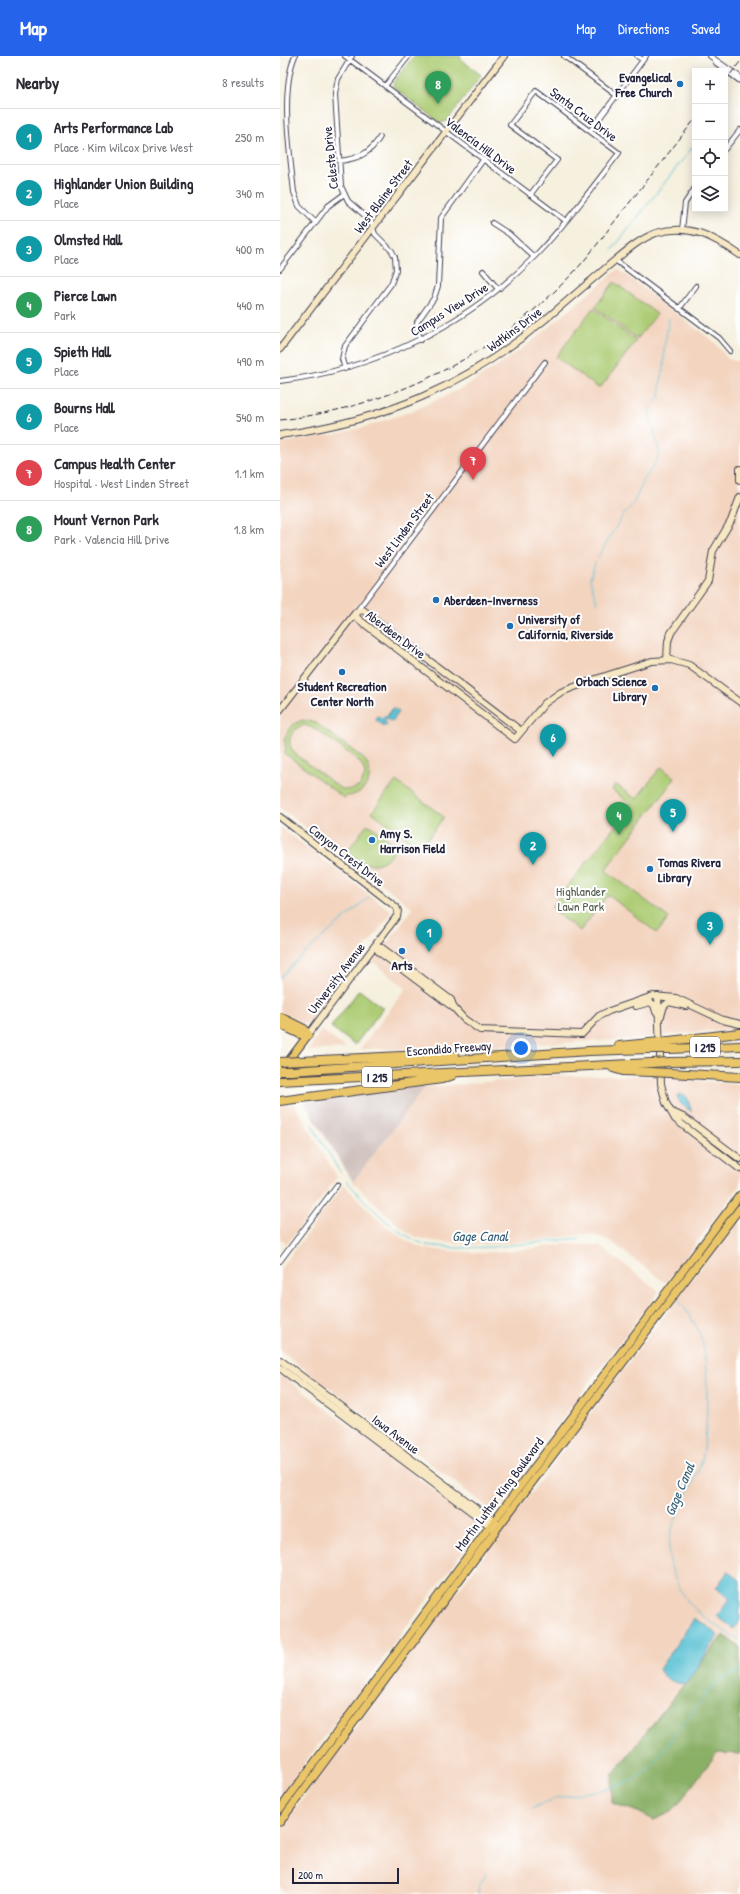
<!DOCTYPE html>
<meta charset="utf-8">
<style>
body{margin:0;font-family:"Patrick Hand",sans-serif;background:#f7f7f7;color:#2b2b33}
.controls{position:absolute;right:12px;top:12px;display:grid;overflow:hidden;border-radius:0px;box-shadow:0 2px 10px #0003}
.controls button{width:36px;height:36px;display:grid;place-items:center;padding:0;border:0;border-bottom:1px solid #e1e1e2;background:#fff;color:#2b2b33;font:20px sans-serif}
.scale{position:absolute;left:12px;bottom:10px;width:107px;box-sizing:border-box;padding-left:4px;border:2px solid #22223b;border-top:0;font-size:11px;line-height:14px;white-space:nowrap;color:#22223b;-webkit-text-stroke:3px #fff;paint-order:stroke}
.you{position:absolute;left:241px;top:992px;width:14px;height:14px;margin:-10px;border:3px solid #fff;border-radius:50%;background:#1a73e8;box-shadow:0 0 0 6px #1a73e833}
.badge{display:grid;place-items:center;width:26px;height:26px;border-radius:50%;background:#2563eb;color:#fff;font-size:13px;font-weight:700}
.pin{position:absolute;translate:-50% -33px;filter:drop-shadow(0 1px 2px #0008)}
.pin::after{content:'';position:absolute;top:21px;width:14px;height:12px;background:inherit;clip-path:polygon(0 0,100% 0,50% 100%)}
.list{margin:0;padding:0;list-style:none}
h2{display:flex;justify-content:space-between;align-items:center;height:52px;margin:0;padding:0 16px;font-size:17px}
h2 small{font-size:13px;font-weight:400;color:#7c7c81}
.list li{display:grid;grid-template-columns:26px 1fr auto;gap:12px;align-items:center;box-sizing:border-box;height:56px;padding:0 16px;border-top:1px solid #e1e1e2}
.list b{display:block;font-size:15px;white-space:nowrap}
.list p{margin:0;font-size:13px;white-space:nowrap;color:#7c7c81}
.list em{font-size:13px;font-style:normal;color:#7c7c81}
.icon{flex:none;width:22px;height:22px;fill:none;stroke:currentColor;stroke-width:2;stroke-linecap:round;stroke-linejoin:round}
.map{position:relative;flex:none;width:460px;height:1838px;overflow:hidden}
header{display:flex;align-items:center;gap:24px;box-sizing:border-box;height:56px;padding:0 20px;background:#2563eb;color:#fff}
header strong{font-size:19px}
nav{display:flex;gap:22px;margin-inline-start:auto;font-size:14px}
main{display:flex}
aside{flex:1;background:#fff}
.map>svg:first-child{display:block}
.built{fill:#f3d4bf}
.industrial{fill:#cfc0bb}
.green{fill:#adcc74;stroke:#687758;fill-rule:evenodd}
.forest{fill:#8ab066;stroke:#566950}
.water{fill:#57c0d3;stroke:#3c7187}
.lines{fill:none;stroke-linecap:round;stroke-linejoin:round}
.stream{stroke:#57c0d3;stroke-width:1}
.street-casing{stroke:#424154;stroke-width:6}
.secondary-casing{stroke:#424154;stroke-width:8}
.primary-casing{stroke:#424154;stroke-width:9}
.highway-casing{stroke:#424154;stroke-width:10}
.street{stroke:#fff;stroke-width:4}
.secondary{stroke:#f7e8c3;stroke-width:6}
.primary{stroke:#eac669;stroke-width:7}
.highway{stroke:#eac669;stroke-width:8}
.rail{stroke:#22223b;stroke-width:1;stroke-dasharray:6 3;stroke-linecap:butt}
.highway-bridge-casing{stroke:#424154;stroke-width:10;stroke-linecap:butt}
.highway-bridge{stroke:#eac669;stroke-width:8}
.poi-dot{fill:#1f6fb2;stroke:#fff;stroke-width:1.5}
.labels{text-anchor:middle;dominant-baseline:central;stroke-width:4;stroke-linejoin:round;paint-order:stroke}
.shield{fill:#fff;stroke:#646476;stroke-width:1}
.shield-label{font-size:12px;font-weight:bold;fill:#22223b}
.poi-label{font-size:13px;font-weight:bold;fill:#22223b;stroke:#fff;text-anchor:start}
.street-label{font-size:13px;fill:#22223b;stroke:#fff}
.park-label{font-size:13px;fill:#535e4f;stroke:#fff}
.water-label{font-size:14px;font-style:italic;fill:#376178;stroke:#fff}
</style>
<header>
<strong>Map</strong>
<nav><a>Map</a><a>Directions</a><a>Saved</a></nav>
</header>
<main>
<aside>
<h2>Nearby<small>8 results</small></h2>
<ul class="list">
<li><span class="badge" style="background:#0f9aa8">1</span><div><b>Arts Performance Lab</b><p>Place · Kim Wilcox Drive West</p></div><em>250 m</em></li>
<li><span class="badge" style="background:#0f9aa8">2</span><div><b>Highlander Union Building</b><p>Place</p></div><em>340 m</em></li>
<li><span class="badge" style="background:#0f9aa8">3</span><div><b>Olmsted Hall</b><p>Place</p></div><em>400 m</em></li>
<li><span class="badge" style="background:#2e9e5b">4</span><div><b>Pierce Lawn</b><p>Park</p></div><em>440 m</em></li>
<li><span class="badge" style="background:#0f9aa8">5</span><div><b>Spieth Hall</b><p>Place</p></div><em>490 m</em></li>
<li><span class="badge" style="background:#0f9aa8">6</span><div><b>Bourns Hall</b><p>Place</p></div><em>540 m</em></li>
<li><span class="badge" style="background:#e0444e">7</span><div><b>Campus Health Center</b><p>Hospital · West Linden Street</p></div><em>1.1 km</em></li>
<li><span class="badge" style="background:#2e9e5b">8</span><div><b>Mount Vernon Park</b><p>Park · Valencia Hill Drive</p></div><em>1.8 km</em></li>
</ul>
</aside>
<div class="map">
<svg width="460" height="1838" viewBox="0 0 460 1838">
<rect width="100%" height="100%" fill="#fff"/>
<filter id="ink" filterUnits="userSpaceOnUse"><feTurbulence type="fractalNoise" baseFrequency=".025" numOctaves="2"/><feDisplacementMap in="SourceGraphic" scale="8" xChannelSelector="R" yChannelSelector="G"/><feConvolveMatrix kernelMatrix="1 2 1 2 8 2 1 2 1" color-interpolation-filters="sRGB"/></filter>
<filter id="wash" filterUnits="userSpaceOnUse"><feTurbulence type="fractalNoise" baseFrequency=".012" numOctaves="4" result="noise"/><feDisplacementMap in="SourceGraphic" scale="16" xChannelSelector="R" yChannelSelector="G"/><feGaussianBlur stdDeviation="0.9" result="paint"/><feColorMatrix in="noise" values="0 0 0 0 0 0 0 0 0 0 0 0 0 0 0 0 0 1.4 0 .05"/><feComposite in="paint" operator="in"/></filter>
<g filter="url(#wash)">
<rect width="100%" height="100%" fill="#f6f0df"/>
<!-- built -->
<path class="built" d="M337 214H339L434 286 448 303 460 306V972L351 983 161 993H80L126 932 93 906 132 854 131 851 115 838 0 752V387L62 377 88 370 135 354 182 332 218 310 251 286Z
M0 771 112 856 30 965 24 968 0 955Z
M41 974 63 990 65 993 27 995Z
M270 1018 284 1020H393L392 1022 460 1029V1129L386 1227 327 1183 308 1178 230 1187 192 1189 153 1185 136 1181 128 1177 113 1164 73 1126 145 1031 268 1021Z
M14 1047 57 1121 7 1188 0 1183V1050Z
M64 1129 102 1167 129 1186 145 1193 200 1197 230 1195 288 1188 319 1190 379 1235 214 1452H209L0 1295V1214Z
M460 1163V1837L459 1838H9L0 1831V1773L345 1311 442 1184Z
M0 1318 199 1468 200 1473 0 1740Z"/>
<!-- industrial -->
<path class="industrial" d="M142 1028 145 1031 73 1126 24 1046Z"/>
<!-- green -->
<path class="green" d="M134 0H181L180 3 201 19 167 65 160 67 113 31 114 25Z
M334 226 377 258 357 283 315 251Z
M313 252 356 285 321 331H317L276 301Z
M23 664 36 667 84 703C97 719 86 739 67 740L64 742 4 697 6 694C2 680 9 668 23 664ZM24 669 36 673 79 705 83 711 85 719 80 730 71 734 61 733 14 697C6 686 10 673 24 669Z
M381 711 395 722 325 814 389 862 377 877 328 839 300 875 275 856 276 854 271 851 352 749 332 734 335 728 356 743Z
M116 725 164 761 140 793 92 756Z
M90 769 117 790C106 813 83 813 66 797L86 770Z
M79 934 103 952 75 989 51 971Z"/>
<!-- forest -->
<path class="forest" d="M443 1579 460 1591V1698L437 1697 392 1756 374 1764 358 1756 332 1747V1719Z"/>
<!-- water -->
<path class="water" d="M113 652 119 656 112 666 106 662 104 664 107 668 104 670 96 664 97 660 102 662 106 659 107 660Z
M400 1038 407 1041 412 1056 401 1048 397 1040Z
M448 1515 460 1524V1564L454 1573 437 1560 450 1543 436 1532Z
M414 1563 426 1569 438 1580 406 1628C396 1628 383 1623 379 1613Z"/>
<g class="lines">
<!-- stream -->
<path class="stream" d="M332 194 415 88
M318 501 342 461 354 446 361 431 362 424 365 423C369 415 377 406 379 398 380 394 370 362 369 355L375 345 380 341V328L384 312V293L389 262
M315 507 310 523 317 547
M0 922C27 892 59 869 89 841
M30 1066 60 1116
M67 1125C87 1149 114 1176 143 1188
M146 1189 177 1192 213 1191 300 1182
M397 1242C406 1254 415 1266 421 1281 429 1302 429 1388 420 1410 413 1430 401 1450 393 1470 382 1500 395 1535 418 1556 431 1567 446 1576 460 1585
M252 1753C287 1730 332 1744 368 1714L430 1633C439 1624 446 1617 460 1617
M198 1838 199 1830 207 1817"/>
</g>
</g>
<g filter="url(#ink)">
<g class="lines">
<!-- street casing -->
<g class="street-casing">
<path id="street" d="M15 0C0 35 10 98 14 136L19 150 36 167
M65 0 286 165
M284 0 336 39
M357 0 363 4
M430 0 460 21
M434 3 436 7 460 25
M105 30 129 0
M310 75 366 0
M445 93 460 74
M59 105C77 103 90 98 100 81
M212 167 229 178 254 201
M402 174 405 147 415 132
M335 204 439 282 450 295
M0 213 48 150 63 139
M203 215 218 233
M399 253 416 230
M141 284 137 274V266L154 242 158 230 161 162 203 104
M65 313 62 303 65 290 111 228 116 214 115 201 112 195 95 178 91 165 68 145 61 130 55 38 58 23 72 0
M0 325C97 313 187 269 255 200 286 168 312 132 339 97L256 35 230 69 277 104 250 139
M76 556 265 306
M0 1205 57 1129"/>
</g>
<!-- secondary casing -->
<g class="secondary-casing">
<path id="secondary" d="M0 293 224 0
M0 379C106 364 184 331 267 262 287 245 307 228 327 211 343 198 357 184 376 177 410 167 434 181 460 199
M460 413V424
M76 556 77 562 235 683 265 647 281 636 316 623 372 605 391 604 409 609 460 646
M76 556 83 554 241 675
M387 604 388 585 391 577 428 525 433 495 451 465 460 441
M0 654 76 556
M0 761 116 851 118 855 117 860 28 979
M95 890 99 896 174 952 184 963 200 974 302 978 319 960 329 955 373 940 396 942 443 964 460 968
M95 890 102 892 171 944 174 952
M378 940 381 1028 386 1047 395 1063 460 1113
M356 950 370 946 374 949 376 956
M381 960 384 950 389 946 406 950
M392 1056 405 1062 460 1103
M0 1304 216 1467
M0 1312 213 1472"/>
</g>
<!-- primary casing -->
<g class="primary-casing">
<path id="primary" d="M10 1003 28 979
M0 1753 216 1462 460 1139
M0 1766 222 1466 460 1152"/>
</g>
<!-- highway casing -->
<g class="highway-casing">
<path id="highway" d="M0 961 24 973 28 979
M0 968 20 978 28 979
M389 985 460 977
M339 990 370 987
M390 993 460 990
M21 1005 162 998 175 1000
M390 1006 460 1005
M333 1012 343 1015 371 1016
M11 1015 309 995 370 993
M390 1017 460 1021
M0 1025 371 1007
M0 1045 162 1023 173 1019"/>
</g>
<!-- street -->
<use href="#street" class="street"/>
<!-- secondary -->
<use href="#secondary" class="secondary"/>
<!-- primary -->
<use href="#primary" class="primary"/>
<!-- highway -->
<use href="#highway" class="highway"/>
<!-- rail -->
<path class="rail" d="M445 25 460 6
M0 364C113 351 215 299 293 217 311 198 326 176 342 156 367 125 391 94 415 63"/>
<!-- highway-bridge casing -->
<g class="highway-bridge-casing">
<path id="highway-bridge" d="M370 987 389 985
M370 993H390
M0 1006 21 1005
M371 1007 390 1006
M0 1015H11
M371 1016 390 1017"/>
</g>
<!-- highway-bridge -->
<use href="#highway-bridge" class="highway-bridge"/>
</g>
</g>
<!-- markers -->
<g class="poi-dot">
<circle cx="400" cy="28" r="4"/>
<circle cx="156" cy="544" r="4"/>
<circle cx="230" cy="570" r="4"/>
<circle cx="62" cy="616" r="4"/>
<circle cx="375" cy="632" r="4"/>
<circle cx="92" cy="784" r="4"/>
<circle cx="370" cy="813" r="4"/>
<circle cx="122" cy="895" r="4"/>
</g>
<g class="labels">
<!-- shield labels -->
<g class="shield">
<rect x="410" y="981" width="30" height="20" rx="3"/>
<rect x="82" y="1011" width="30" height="20" rx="3"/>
</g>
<g class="shield-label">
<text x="425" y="991">I 215</text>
<text x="97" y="1021">I 215</text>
</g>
<!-- poi labels -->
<g class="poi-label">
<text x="392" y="21" text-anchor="end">Evangelical<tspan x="392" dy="15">Free Church</tspan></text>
<text x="164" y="544">Aberdeen-Inverness</text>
<text x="238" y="563">University of<tspan x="238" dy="15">California, Riverside</tspan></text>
<text x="367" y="625" text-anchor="end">Orbach Science<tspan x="367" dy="15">Library</tspan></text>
<text x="62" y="630" text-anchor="middle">Student Recreation<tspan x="62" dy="15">Center North</tspan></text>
<text x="100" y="777">Amy S.<tspan x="100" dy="15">Harrison Field</tspan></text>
<text x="378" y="806">Tomas Rivera<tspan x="378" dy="15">Library</tspan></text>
<text x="122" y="909" text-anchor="middle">Arts</text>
</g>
<!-- street labels -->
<g class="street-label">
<text transform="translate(304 58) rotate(37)">Santa Cruz Drive</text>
<text transform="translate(201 89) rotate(37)">Valencia Hill Drive</text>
<text transform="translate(50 102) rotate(-96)">Celeste Drive</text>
<text transform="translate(103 140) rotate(-53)">West Blaine Street</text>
<text transform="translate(169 253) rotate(-32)">Campus View Drive</text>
<text transform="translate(234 273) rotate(-37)">Watkins Drive</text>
<text transform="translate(124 474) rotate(-53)">West Linden Street</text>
<text transform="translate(116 578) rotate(37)">Aberdeen Drive</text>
<text transform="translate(67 799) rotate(38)">Canyon Crest Drive</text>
<text transform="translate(56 922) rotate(-53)">University Avenue</text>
<text transform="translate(169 992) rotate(-4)">Escondido Freeway</text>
<text transform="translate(116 1378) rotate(37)">Iowa Avenue</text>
<text transform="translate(219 1438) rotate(-53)">Martin Luther King Boulevard</text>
</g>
<!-- park labels -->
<g class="park-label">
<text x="301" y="835">Highlander<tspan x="301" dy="15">Lawn Park</tspan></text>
</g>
<!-- water labels -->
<g class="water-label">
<text x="200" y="1179">Gage Canal</text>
<text transform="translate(399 1433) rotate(-67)">Gage Canal</text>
</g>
</g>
</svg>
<div class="controls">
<button>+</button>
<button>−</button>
<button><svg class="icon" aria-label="locate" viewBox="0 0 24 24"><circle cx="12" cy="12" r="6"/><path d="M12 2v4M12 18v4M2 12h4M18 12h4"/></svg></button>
<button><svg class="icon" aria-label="layers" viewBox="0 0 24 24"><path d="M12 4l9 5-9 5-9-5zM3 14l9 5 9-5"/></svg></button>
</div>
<div class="scale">200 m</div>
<div class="you"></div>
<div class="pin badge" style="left:149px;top:896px;background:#0f9aa8">1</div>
<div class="pin badge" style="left:253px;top:809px;background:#0f9aa8">2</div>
<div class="pin badge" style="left:430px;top:889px;background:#0f9aa8">3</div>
<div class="pin badge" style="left:339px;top:779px;background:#2e9e5b">4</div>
<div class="pin badge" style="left:393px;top:776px;background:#0f9aa8">5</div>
<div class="pin badge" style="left:273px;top:701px;background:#0f9aa8">6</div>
<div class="pin badge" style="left:193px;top:424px;background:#e0444e">7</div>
<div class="pin badge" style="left:158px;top:48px;background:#2e9e5b">8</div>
</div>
</main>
